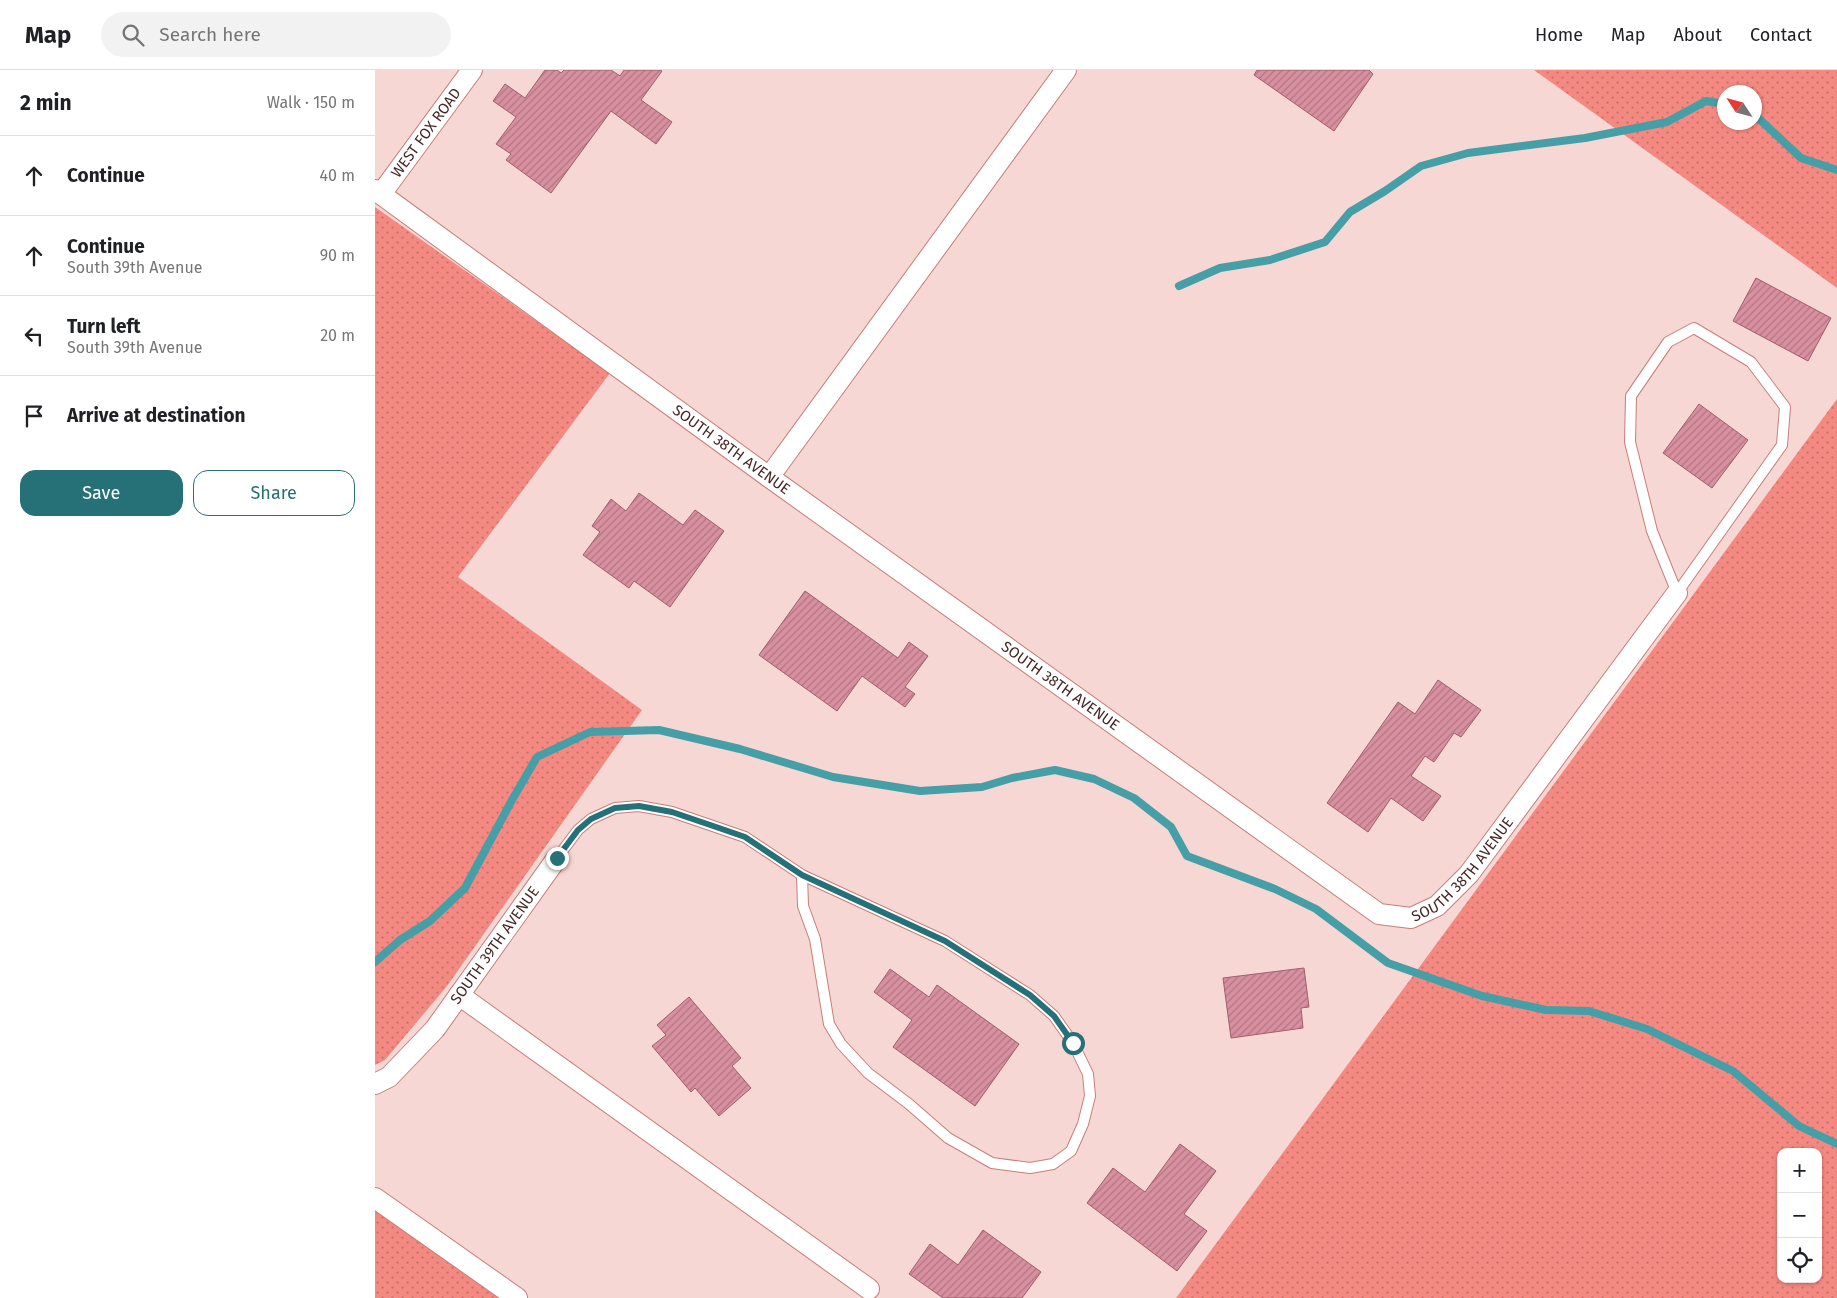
<!DOCTYPE html>
<meta charset="utf-8">
<style>
body{margin:0;font-family:"Fira Sans",sans-serif;background:#f2f2f2;color:#202124}
.controls{position:absolute;right:15px;bottom:15px;display:grid;overflow:hidden;border-radius:10px;box-shadow:0 1px 4px #0004}
.controls button{width:45px;height:45px;display:grid;place-items:center;padding:0;border:0;border-bottom:1px solid #e0e0e0;background:#fff;color:#202124;font:25px sans-serif}
.compass{position:absolute;left:1342px;top:15px;width:45px;height:45px;border-radius:50%;background:#fff;box-shadow:0 1px 4px #0004;rotate:306deg}
.stop{position:absolute;width:15px;height:15px;margin:-11px;border:4px solid #267077;border-radius:50%;background:#fff}
.stop.end{background:#267077;border-color:#fff;box-shadow:0 1px 5px #0008}
.list{margin:0;padding:0;list-style:none}
h2{display:flex;justify-content:space-between;align-items:center;height:65px;margin:0;padding:0 20px;font-size:21px}
h2 small{font-size:16px;font-weight:400;color:#757577}
.list li{display:grid;grid-template-columns:32px 1fr auto;gap:15px;align-items:center;box-sizing:border-box;height:80px;padding:0 20px;border-top:1px solid #e0e0e0}
.list b{display:block;font-size:19px;white-space:nowrap}
.list p{margin:0;font-size:16px;white-space:nowrap;color:#757577}
.list em{font-size:16px;font-style:normal;color:#757577}
.actions{display:flex;gap:10px;padding:15px 20px}
.actions a{flex:1;padding:11px 0;border:1px solid #267077;border-radius:15px;text-align:center;font-size:18px;color:#267077}
.actions .main{background:#267077;color:#fff}
.icon{flex:none;width:28px;height:28px;fill:none;stroke:currentColor;stroke-width:2;stroke-linecap:round;stroke-linejoin:round}
.map{position:relative;flex:none;width:1462px;height:1228px;overflow:hidden}
header{display:flex;align-items:center;gap:30px;box-sizing:border-box;height:70px;padding:0 25px;background:#fff;border-bottom:1px solid #e0e0e0}
header strong{font-size:24px}
nav{display:flex;gap:28px;margin-inline-start:auto;font-size:18px}
.search{width:350px;height:45px;background:#f2f2f2;display:flex;align-items:center;gap:12px;box-sizing:border-box;padding:0 18px;border-radius:28px;color:#757577;font-size:19px}
main{display:flex}
aside{flex:1;background:#fff}
.map>svg:first-child{display:block}
.grass{fill:url(#grass-dots);fill-rule:evenodd}
.lines{fill:none;stroke-linecap:round;stroke-linejoin:round}
.stream{stroke:#469ea6;stroke-width:8}
.building{fill:url(#building-hatch);stroke:#a05d6d}
.lane-casing{stroke:#c67f79;stroke-width:12}
.street-casing{stroke:#c67f79;stroke-width:22}
.lane{stroke:#fff;stroke-width:10}
.street{stroke:#fff;stroke-width:20}
.route{stroke:#267077;stroke-width:6}
.labels{text-anchor:middle;dominant-baseline:central;stroke-width:4.5;stroke-linejoin:round;paint-order:stroke}
.street-label{font-size:15px;fill:#452725;stroke:#f7d7d4}
</style>
<header>
<strong>Map</strong>
<div class="search"><svg class="icon" aria-label="search" viewBox="0 0 24 24"><circle cx="10" cy="10" r="6"/><path d="M15 15l6 6"/></svg>Search here</div>
<nav><a>Home</a><a>Map</a><a>About</a><a>Contact</a></nav>
</header>
<main>
<aside>
<h2>2 min<small>Walk · 150 m</small></h2>
<ul class="list">
<li><svg class="icon" aria-label="ahead" viewBox="0 0 24 24"><path d="M12 20V5M6 11l6-6 6 6"/></svg><div><b>Continue</b></div><em>40 m</em></li>
<li><svg class="icon" aria-label="ahead" viewBox="0 0 24 24"><path d="M12 20V5M6 11l6-6 6 6"/></svg><div><b>Continue</b><p>South 39th Avenue</p></div><em>90 m</em></li>
<li><svg class="icon" aria-label="left" viewBox="0 0 24 24"><path d="M17 20v-9H6M10 6l-5 5 5 5"/></svg><div><b>Turn left</b><p>South 39th Avenue</p></div><em>20 m</em></li>
<li><svg class="icon" aria-label="arrive" viewBox="0 0 24 24"><path d="M6 21V4h12l-3 4 3 4H6"/></svg><div><b>Arrive at destination</b></div></li>
</ul>
<div class="actions"><a class="main">Save</a><a>Share</a></div>
</aside>
<div class="map">
<svg width="1462" height="1228" viewBox="0 0 1462 1228">
<defs>
<pattern id="grass-dots" width="8" height="8" patternUnits="userSpaceOnUse" patternTransform="scale(1.25)"><rect width="8" height="8" fill="#f48982"/><path d="M2 2h.1M6 6h.1" fill="none" stroke="#c7706a" stroke-width="1.8" stroke-linecap="round"/></pattern>
<pattern id="building-hatch" width="6" height="6" patternUnits="userSpaceOnUse" patternTransform="scale(1.25)"><rect width="6" height="6" fill="#d88fa0"/><path d="M-1 1l2-2M0 6l6-6M5 7l2-2" fill="none" stroke="#b17582"/></pattern>
</defs>
<rect width="100%" height="100%" fill="#f7d7d4"/>
<!-- grass -->
<path class="grass" d="M1159 0H1462V218ZM1380 22V52H1350V22Z
M0 137 235 303 83 507 267 640 72 916 10 990 0 995Z
M1462 329V1228H801ZM1406 1082H1443V1209H1406Z
M0 1135 132 1228H0Z"/>
<g class="lines">
<!-- stream -->
<path class="stream" d="M1380 45 1426 88 1462 100
M804 216 845 198 895 190 950 172 975 142 1010 121 1046 96 1093 83 1210 68 1292 52 1331 31 1350 34
M0 892 25 870 55 851 90 818 137 730 162 687 215 662 284 660 365 679 458 707 545 721 607 717 637 708 680 700 719 709 759 728 796 757 812 786 900 819 941 839 1013 893 1107 926 1171 940 1214 941 1272 959 1358 1001 1424 1056 1462 1074"/>
</g>
<!-- building -->
<path class="building" d="M170 0H182L186 3 189 0H236L245 6 249 0H285L287 1 266 30 297 52 281 74 236 41 176 123 131 90 136 84 121 74 141 47 118 31 130 14 150 28Z
M882 0H994L998 4 959 61 879 5Z
M1381 208 1456 248 1433 291 1358 251Z
M1324 334 1373 370 1337 418 1288 383Z
M264 423 308 455 320 440 349 461 295 537 259 511 254 518 208 485 225 462 217 456 236 429 251 441Z
M430 521 523 588 534 572 553 586 530 617 540 624 530 637 487 606 462 641 384 585Z
M1063 610 1106 640 1086 667 1079 663 1059 692 1050 686 1036 706 1066 726 1048 751 1016 728 993 762 952 733 1023 632 1040 644Z
M929 898 934 937 926 938 928 958 856 968 848 908Z
M515 899 554 927 562 915 644 974 600 1036 518 977 537 950 499 922Z
M314 927 366 988 357 996 376 1018 344 1046 320 1018 316 1022 277 976 291 965 282 955Z
M805 1074 841 1101 809 1144 832 1161 802 1201 712 1133 738 1098 770 1122Z
M608 1160 666 1202 647 1228H568L534 1204 555 1174 583 1195Z"/>
<g class="lines">
<!-- lane casing -->
<g class="lane-casing">
<path id="lane" d="M1319 258 1376 292 1410 337 1407 375 1302 523 1277 461 1255 372 1256 326 1293 272Z
M182 788 203 760 216 749 240 738 264 736 297 742 370 767 427 805 570 871 655 925 679 946 698 973 713 1004 715 1026 708 1054 696 1081 678 1094 655 1098 617 1093 573 1068 534 1034 493 1003 466 974 454 954 440 869 428 836 427 805"/>
</g>
<!-- street casing -->
<g class="street-casing">
<g id="street">
<path id="s1" d="M0 120 394 407 1004 844 1036 848 1062 836 1094 804 1302 523"/>
<path id="s2" d="M6 124 97 0"/>
<path d="M394 407 691 0"/>
<path d="M84 925 494 1219"/>
<path id="s3" d="M0 1014 14 1007 60 959 182 788"/>
<path d="M0 1128 142 1228"/>
</g>
</g>
<!-- lane -->
<use href="#lane" class="lane"/>
<!-- street -->
<use href="#street" class="street"/>
</g>
<g class="lines">
<!-- route -->
<path class="route" d="M182 788 203 760 216 749 240 738 264 736 297 742 344 758 370 767 427 805 570 871 655 925 679 946 698 973"/>
</g>
<g class="labels">
<!-- street labels -->
<g class="street-label">
<text stroke="none"><textPath href="#s2" startOffset="76">WEST FOX ROAD</textPath></text>
<text stroke="none"><textPath href="#s1" startOffset="441">SOUTH 38TH AVENUE</textPath></text>
<text stroke="none"><textPath href="#s1" startOffset="846">SOUTH 38TH AVENUE</textPath></text>
<text stroke="none"><textPath href="#s1" startOffset="1342">SOUTH 38TH AVENUE</textPath></text>
<text stroke="none"><textPath href="#s3" startOffset="185">SOUTH 39TH AVENUE</textPath></text>
</g>
</g>
</svg>
<div class="controls">
<button>+</button>
<button>−</button>
<button><svg class="icon" aria-label="locate" viewBox="0 0 24 24"><circle cx="12" cy="12" r="6"/><path d="M12 2v4M12 18v4M2 12h4M18 12h4"/></svg></button>
</div>
<svg class="compass" viewBox="-18 -18 36 36"><path d="M0-13l5 13h-10z" fill="#e53935"/><path d="M0 13l5-13h-10z" fill="#757577"/></svg>
<div class="stop" style="left:698px;top:973px"></div>
<div class="stop end" style="left:182px;top:788px"></div>
</div>
</main>
